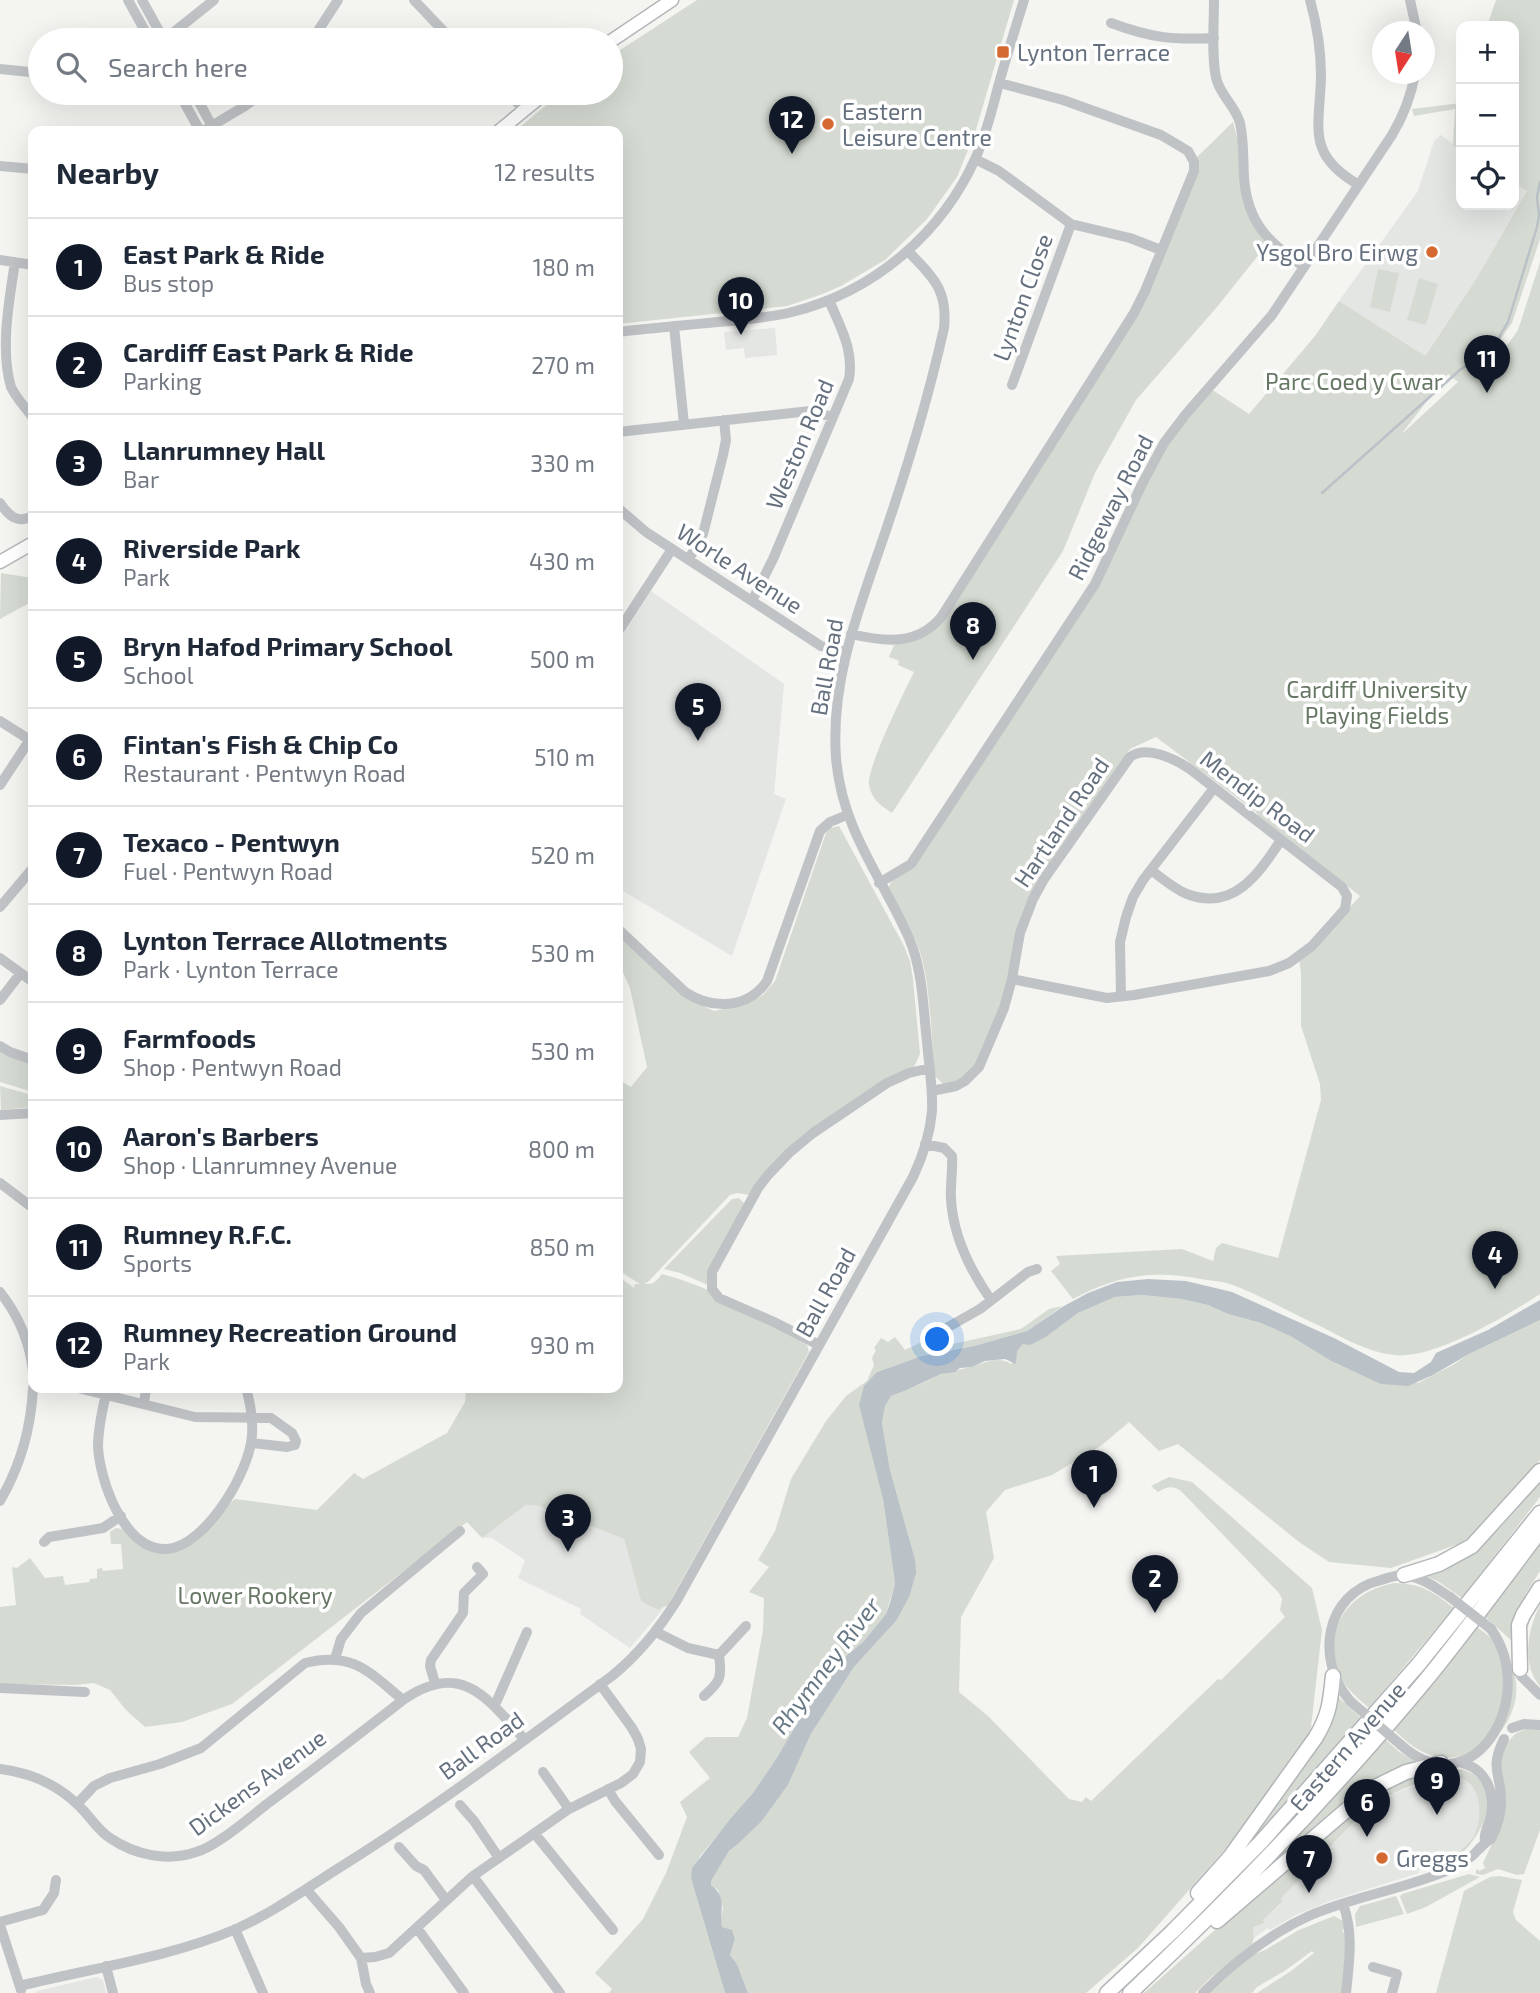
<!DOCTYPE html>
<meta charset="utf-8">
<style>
body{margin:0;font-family:"Exo 2",sans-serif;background:#f2f2f3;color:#1f2937}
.controls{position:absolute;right:21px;top:21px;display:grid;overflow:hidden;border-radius:14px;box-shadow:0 7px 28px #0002}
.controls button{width:63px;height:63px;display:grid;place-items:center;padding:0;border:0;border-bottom:2px solid #e0e1e3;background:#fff;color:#1f2937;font:35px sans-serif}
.compass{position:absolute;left:1372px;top:21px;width:63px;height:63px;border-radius:50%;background:#fff;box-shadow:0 7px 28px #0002;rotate:192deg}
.you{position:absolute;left:938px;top:1340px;width:24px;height:24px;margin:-18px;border:5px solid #fff;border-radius:50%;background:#1a73e8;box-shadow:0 0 0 10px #1a73e833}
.badge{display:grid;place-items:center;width:46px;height:46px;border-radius:50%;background:#111827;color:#fff;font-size:23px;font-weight:700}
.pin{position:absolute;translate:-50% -58px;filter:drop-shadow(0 2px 4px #0008)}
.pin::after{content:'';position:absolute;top:37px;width:24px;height:21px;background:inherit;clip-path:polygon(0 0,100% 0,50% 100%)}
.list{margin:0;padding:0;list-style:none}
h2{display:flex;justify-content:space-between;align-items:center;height:91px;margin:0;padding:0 28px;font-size:30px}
h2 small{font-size:23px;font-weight:400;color:#747a83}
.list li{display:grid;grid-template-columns:46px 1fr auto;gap:21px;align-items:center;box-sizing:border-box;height:98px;padding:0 28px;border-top:2px solid #e0e1e3}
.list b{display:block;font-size:26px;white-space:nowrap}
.list p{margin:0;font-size:23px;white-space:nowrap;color:#747a83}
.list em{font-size:23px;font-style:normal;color:#747a83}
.icon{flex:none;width:38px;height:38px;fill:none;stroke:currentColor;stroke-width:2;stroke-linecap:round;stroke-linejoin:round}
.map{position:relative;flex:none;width:1540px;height:1993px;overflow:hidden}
.search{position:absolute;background:#fff;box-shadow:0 7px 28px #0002;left:28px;top:28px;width:595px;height:77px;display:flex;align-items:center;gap:18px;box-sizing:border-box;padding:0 24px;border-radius:38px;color:#747a83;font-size:26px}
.panel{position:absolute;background:#fff;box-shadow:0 7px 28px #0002;left:28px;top:126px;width:595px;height:1267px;border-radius:14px}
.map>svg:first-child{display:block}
.built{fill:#e4e6e4}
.green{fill:#d5dbd2;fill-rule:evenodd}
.water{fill:#bac2c7}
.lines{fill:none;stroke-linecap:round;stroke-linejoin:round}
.stream{stroke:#bac2c7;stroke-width:2.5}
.major-casing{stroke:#b4b7ba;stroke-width:15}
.highway-casing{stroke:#b3b6b9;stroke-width:17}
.minor{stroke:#c0c3c6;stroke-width:10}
.major{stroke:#fff;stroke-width:12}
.highway{stroke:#fff;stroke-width:14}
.minor-bridge{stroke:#c0c3c6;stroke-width:10}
.poi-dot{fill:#d46a31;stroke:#fff;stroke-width:2.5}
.labels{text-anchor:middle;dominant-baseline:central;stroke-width:7;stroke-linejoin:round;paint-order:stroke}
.poi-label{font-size:23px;fill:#66717f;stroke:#fff;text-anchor:start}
.street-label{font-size:23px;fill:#66717f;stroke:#fff}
.park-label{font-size:23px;fill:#667764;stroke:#fff}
.water-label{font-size:24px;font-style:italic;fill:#677884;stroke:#fff}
</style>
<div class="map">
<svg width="1540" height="1993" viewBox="0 0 1540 1993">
<rect width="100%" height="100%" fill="#f4f4f1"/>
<!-- built -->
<path class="built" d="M1441 135 1461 150V205H1514V183L1527 191 1476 279 1424 357 1339 301 1418 191 1434 141Z
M775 328 777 355 745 358 744 348 726 350 724 332Z
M651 591 784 684 774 794 786 799 732 956 618 888V642Z
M526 1505 539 1506 624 1539 641 1601 662 1609 665 1607 630 1648 580 1614 581 1609 518 1578 525 1560 492 1538H482Z
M1460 1773 1483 1795 1477 1832 1469 1843 1452 1859 1444 1851 1418 1871 1419 1873 1327 1902 1296 1915 1270 1930 1268 1928 1254 1938 1252 1927 1279 1906 1283 1895 1360 1816 1392 1794 1433 1779V1777Z
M97 1977 103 1980 106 1993H35L37 1991Z"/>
<!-- green -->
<path class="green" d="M697 0H1014L975 133 957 177 927 219 885 260 841 286 820 295 787 306 618 324V131H515L561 93H611V56Z
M1496 0H1540V239L1512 323 1489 356 1496 361 1518 330 1540 262V1294C1508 1315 1433 1360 1394 1355 1368 1352 1343 1338 1320 1326 1291 1313 1262 1296 1233 1285 1223 1281 1212 1281 1201 1279 1151 1270 1119 1275 1073 1299L1051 1271 1060 1264 1056 1256 1182 1249 1213 1261 1216 1248 1222 1243 1278 1258 1321 1100 1320 1084 1301 1026V971L1299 960 1313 949 1360 896 1259 817 1256 812 1156 737 1130 749 1041 878 1002 1003 977 1064 969 1073 953 1083 943 1084 935 1076C931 1038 931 987 920 952 913 930 899 909 888 889 891 877 901 874 911 869L1098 586 1144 486 1167 446 1211 389 1249 414 1315 336 1339 301 1425 356 1476 279 1527 191 1514 183V26H1487ZM1448 374 1458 382 1403 433V432Z
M1461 103V150L1453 145 1455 109 1414 116 1412 109Z
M1233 122 1237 138H1239L1240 174 1268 243 1217 307 1136 400 1095 473 1063 551 892 813C880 805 872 800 869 785 866 769 905 690 914 672L898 665 899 661 889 657 894 645 927 635 1136 316 1196 158Z
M1378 269 1399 273 1390 312 1370 307Z
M1419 278 1438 284 1426 325 1407 320Z
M1 573 33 578V601L0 619Z
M839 826 904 946 910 961 913 979 920 1054 914 1067 819 1124 750 1195 737 1193 730 1195 648 1282 644 1283C653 1286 656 1281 662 1274 714 1287 761 1318 807 1345L809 1352 668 1605 658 1610 641 1601 624 1539 539 1506 526 1505 482 1538 467 1522 232 1704 182 1722 145 1727 126 1710 110 1690 94 1683 75 1685 0 1684V1607L16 1605 12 1567 17 1568 30 1558 45 1578 63 1576 65 1585 89 1582 90 1579 97 1578V1569L102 1568 103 1571 123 1569 121 1544H111L110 1532 116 1528 122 1529 134 1538 177 1550 235 1499 317 1510 354 1473 363 1479 447 1433 465 1402 466 1388H618V1276L634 1288 635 1284H640L618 1270V1079L631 1087 647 1067 630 988 621 968 622 985 618 993V932L692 1001 714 1011 745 1005 763 995 775 981 826 833 830 828Z
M0 1050 33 1063V1092L0 1082Z
M0 1086 32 1095 31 1107 1 1110Z
M739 1198 745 1204 708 1285 680 1273 664 1269 732 1199Z
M1142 1295 1181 1299 1208 1305 1228 1314 1261 1323 1292 1337 1331 1361 1348 1369 1418 1383 1453 1365 1469 1354 1540 1320V1460L1483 1526 1464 1542 1391 1568 1329 1562 1299 1542 1178 1444 1159 1451 1129 1422 1102 1445 1052 1475 1005 1490 986 1512 994 1558 961 1617 959 1692 988 1716 1069 1799 1082 1802 1086 1797 1091 1801 1218 1679 1221 1680 1285 1617 1280 1610 1282 1599 1279 1593 1181 1491C1172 1485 1167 1487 1158 1492L1151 1486 1169 1477 1192 1482 1312 1588 1322 1630 1310 1736 1274 1787 1226 1848 1138 1948 1086 1993H748L737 1964 730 1955 735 1939 722 1927 721 1920 723 1908 718 1890 711 1885 710 1882 729 1851 738 1844 761 1822 788 1785 811 1734 854 1667 896 1621 915 1559 890 1470 882 1423 885 1406 891 1396C903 1392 915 1387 927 1381 932 1379 937 1375 942 1374 953 1371 964 1369 974 1366 987 1362 999 1356 1011 1364L1017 1350 1023 1344 1046 1337 1078 1313 1115 1297Z
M1063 1306 1027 1331 974 1346 922 1356 877 1372 875 1462 883 1499 895 1583 886 1614 863 1642 846 1656 818 1688 776 1759 753 1793 700 1856 691 1878 725 1993H609L612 1989 595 1973 643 1919 666 1873 687 1817 680 1802 710 1778 689 1752 706 1737H738L747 1718 763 1630 764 1598 749 1592 769 1567 758 1560 775 1531 791 1479 826 1421 846 1396 867 1381 874 1365 872 1358 876 1350 874 1348 881 1338 888 1342 895 1337 905 1350 924 1341 939 1347 1021 1329 1049 1309Z
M1540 1482V1497L1462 1598 1439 1582 1424 1575C1433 1572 1442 1570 1450 1566 1488 1548 1513 1513 1540 1482Z
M1540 1545V1571L1527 1592 1514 1619 1512 1641 1485 1617Z
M1394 1583C1422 1584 1432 1591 1454 1608L1369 1708C1359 1699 1346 1689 1340 1676 1320 1630 1348 1592 1394 1583Z
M1540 1605V1686C1521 1665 1528 1628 1540 1605Z
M1477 1627C1492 1638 1505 1648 1512 1666 1532 1717 1479 1772 1428 1754 1414 1749 1404 1739 1393 1729L1436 1681Z
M1337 1696 1361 1718 1273 1819 1245 1848 1244 1847 1268 1816 1332 1723 1337 1708Z
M1529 1728 1540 1729V1830L1525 1871 1524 1874 1517 1875 1498 1869 1483 1875 1476 1874V1870L1477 1869 1479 1871 1485 1868 1483 1863 1494 1840 1499 1769 1505 1745 1516 1733Z
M1385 1739 1398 1751 1421 1765 1385 1775 1357 1792 1266 1873 1264 1872Z
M1461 1769C1511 1783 1482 1840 1453 1861L1451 1859C1459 1851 1473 1842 1476 1831 1482 1815 1481 1785 1462 1779 1441 1771 1413 1785 1394 1793 1370 1805 1350 1825 1332 1845 1317 1862 1300 1878 1284 1895L1281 1900 1283 1901 1263 1920 1264 1923 1253 1927 1254 1938 1252 1944 1208 1980 1195 1993H1144L1352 1808 1396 1782 1435 1771Z
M1469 1874 1480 1877 1426 1907 1407 1914 1400 1897 1402 1894Z
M1499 1876 1522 1880 1513 1912 1516 1920 1540 1941V1993H1436L1464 1891 1490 1877Z
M1396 1896 1404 1914 1356 1927 1355 1914 1360 1906Z
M1334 1916 1343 1921 1345 1929 1342 1930 1346 1937 1343 1993H1257L1291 1971 1314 1953 1312 1951 1286 1970 1257 1987 1252 1993H1210L1250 1956 1265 1950 1299 1930Z"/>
<!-- water -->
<path class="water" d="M1148 1279 1186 1281 1232 1292 1334 1338 1399 1372 1414 1373 1431 1362 1436 1353 1488 1330 1540 1300V1320L1469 1354 1433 1375 1408 1386 1381 1384 1331 1361 1292 1337 1261 1323 1228 1314 1208 1305 1181 1299 1142 1295 1115 1297 1078 1313 1046 1337 1030 1345 1023 1344 1017 1351 1016 1364 1005 1359 985 1361 972 1367 960 1368 955 1372 941 1374 907 1390 891 1396 885 1406 882 1423 890 1470 915 1559 916 1573 909 1597 896 1621 854 1667 811 1734 788 1785 761 1822 738 1844 729 1851 711 1881V1885C728 1898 719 1910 722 1927L732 1930 735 1939 730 1955 737 1964 748 1993H725L693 1885 691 1878 692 1868 731 1818 753 1793 776 1759 818 1688 846 1656 863 1642 886 1614 890 1603 895 1583 883 1499 859 1405 864 1386 877 1372 922 1356 974 1346 1027 1331 1064 1306 1088 1293 1117 1282Z"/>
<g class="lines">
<!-- stream -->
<path class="stream" d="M1322 493 1461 369 1466 366 1473 365 1482 357 1499 337 1508 322 1537 227 1539 216 1537 197 1540 182"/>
<!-- major casing -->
<g class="major-casing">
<path id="major" d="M611 41 672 0
M499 131 545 93
M0 562 33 543"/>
</g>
<!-- highway casing -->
<g class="highway-casing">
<path id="highway" d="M1404 1575 1439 1564 1472 1546 1540 1471
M1520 1669 1519 1625 1523 1615 1540 1588
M1198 1893 1230 1857 1316 1737C1330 1713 1330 1702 1333 1676
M1217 1921 1371 1789 1406 1772 1441 1763
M1107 1993 1172 1932 1261 1842 1418 1665 1540 1513
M1130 1993C1236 1893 1337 1788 1430 1675 1468 1628 1504 1579 1540 1531"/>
</g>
<!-- minor -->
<path class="minor" d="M128 0 150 40
M142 0 164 40
M414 0 452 40
M1214 0C1214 22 1211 62 1217 81 1222 97 1236 107 1240 123 1244 141 1243 160 1244 177 1247 223 1269 243 1304 267
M1310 0C1317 25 1321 50 1321 76 1320 127 1305 154 1359 185
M1410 0 1417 32
M1111 23C1152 38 1171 40 1214 38
M164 40 214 0
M312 40 338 0
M0 69 40 73
M179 93 200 131
M194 93 212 126
M507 93 525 110
M203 131 245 106 262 93
M975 159 999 171 1071 224 1130 238 1161 250
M0 166 33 169
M0 260 33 265
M15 262C9 301 0 350 11 387 16 398 26 408 33 418
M674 326 684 424
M618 332C651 328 685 325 718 322 743 320 768 318 792 312 873 292 942 234 976 157 986 135 992 110 998 87 1006 58 1015 29 1024 0
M1012 385 1071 224
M618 432 810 411 833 417
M0 503C9 516 17 524 33 516
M618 508 646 532 821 646 846 652
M689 559 703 534 723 455 726 440 724 420
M752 601 773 559 849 379C854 349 840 327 829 300
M618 632 672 549
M851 634C885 642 918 646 942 616L1134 313 1145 291 1194 171V162L1188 151 1161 135 1063 100 1000 83
M0 721 30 740
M0 785 33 735
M1151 870C1162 878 1174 889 1187 894 1234 912 1259 873 1281 840
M879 883 911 864 1095 584 1142 484 1164 443 1186 414 1272 315 1392 135C1404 115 1411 96 1415 74
M0 907 33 868
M618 929 685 992C712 1010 748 1009 767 981L820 831 830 822 847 815
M0 958 33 982
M1121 996 1120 942 1126 917 1133 897 1143 880 1214 788
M0 1000 20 974
M0 1046 10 1052 33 1060
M932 1091 956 1086 965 1081 979 1067 1004 1008 1012 979 1020 933 1033 899 1044 879 1130 757C1147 745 1175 759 1190 769L1342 887 1347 896 1345 909 1312 946 1289 963 1269 971 1134 995 1107 998 1012 979
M0 1115 33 1113
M925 1144 944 1148 952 1156C953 1170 950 1185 951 1199 953 1237 970 1270 991 1300
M0 1183 33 1208
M0 1292C18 1315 30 1343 33 1372
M934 1335 980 1309 1028 1272 1037 1269
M819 1345 774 1322 719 1298 712 1289V1272L758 1188 768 1175 789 1153 813 1133 887 1083 909 1073 930 1068
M78 1388 195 1417 271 1418 292 1433 296 1441 295 1445 287 1447 251 1443
M106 1394C102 1411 98 1429 98 1447 100 1481 124 1551 167 1549 206 1546 250 1471 252 1435 253 1420 250 1402 246 1388
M144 1404 146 1388
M0 1501C21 1465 31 1429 33 1388
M44 1542 49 1537 103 1528 121 1516
M656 1632 688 1648 719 1655 746 1626
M335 1659 341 1639 361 1613 460 1531
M1521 1676 1540 1695
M435 1683 430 1666 431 1660 463 1613 464 1593 483 1574 477 1567
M0 1688 85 1692
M704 1696C721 1681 722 1677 719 1655
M1350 1701C1315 1660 1324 1594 1381 1580 1389 1577 1398 1574 1407 1576 1424 1578 1436 1588 1450 1597
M495 1705 527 1632
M1512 1728 1524 1724 1540 1725
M1401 1745C1473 1809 1540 1698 1491 1629
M1462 1763C1486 1769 1495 1792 1491 1815 1489 1825 1483 1833 1485 1842
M0 1769C34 1773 61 1786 84 1811 92 1820 100 1832 110 1838 135 1855 167 1862 196 1852 217 1846 249 1818 267 1804 313 1770 358 1735 403 1700 461 1660 487 1697 524 1739
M543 1772 569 1809
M608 1789 615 1801 659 1855
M77 1804 94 1786 110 1778 160 1764 201 1748 305 1663C353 1651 369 1672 403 1700
M460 1805 474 1821 499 1858
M535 1834 613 1930
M399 1847 416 1866 424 1870 446 1900
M473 1876 560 1993
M306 1889 339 1927 361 1958 375 1957 389 1953 473 1876 569 1809 621 1783 633 1774 640 1762 641 1749 638 1739 632 1728 600 1684
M1343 1904C1354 1934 1349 1963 1346 1993
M0 1922 43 1910 54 1893 56 1880
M0 1925 21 1990
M417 1928 464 1993
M235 1929 263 1993
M361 1958 366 1984 370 1993
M106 1966 113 1993
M1373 1967 1397 1974 1392 1993
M20 1986C92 1968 168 1958 236 1929 274 1912 307 1888 342 1866 435 1808 523 1741 612 1676 639 1654 659 1629 677 1600L913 1177C923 1156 930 1134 932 1111 933 1088 929 1065 927 1042 923 1007 923 971 909 938 881 875 842 830 836 758 830 676 862 602 887 527 909 462 929 395 944 328 948 288 932 277 908 251
M1203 1993C1234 1962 1271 1933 1311 1915 1356 1896 1404 1889 1449 1870 1460 1865 1471 1859 1479 1849 1484 1845 1485 1842 1491 1839 1497 1827 1502 1814 1501 1800 1501 1772 1489 1770 1504 1739"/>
<!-- major -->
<use href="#major" class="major"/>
<!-- highway -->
<use href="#highway" class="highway"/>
<!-- minor-bridge -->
<path class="minor-bridge" d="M1450 1597 1491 1629
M1350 1701 1401 1745"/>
</g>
<!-- markers -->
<g class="poi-dot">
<rect x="996" y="45" width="14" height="14" rx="3.5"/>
<circle cx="828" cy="124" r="7"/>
<circle cx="1432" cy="252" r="7"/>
<circle cx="1382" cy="1858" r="7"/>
</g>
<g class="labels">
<!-- poi labels -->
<g class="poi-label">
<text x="1017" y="52">Lynton Terrace</text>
<text x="842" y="111">Eastern<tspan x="842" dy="26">Leisure Centre</tspan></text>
<text x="1418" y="252" text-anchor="end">Ysgol Bro Eirwg</text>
<text x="1396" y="1858">Greggs</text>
</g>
<!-- street labels -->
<g class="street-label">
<text transform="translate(1022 297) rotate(-70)">Lynton Close</text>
<text transform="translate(799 444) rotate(-67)">Weston Road</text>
<text transform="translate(1110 507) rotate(-63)">Ridgeway Road</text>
<text transform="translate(740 568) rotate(33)">Worle Avenue</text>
<text transform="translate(826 667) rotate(-80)">Ball Road</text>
<text transform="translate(1258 796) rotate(37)">Mendip Road</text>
<text transform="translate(1061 822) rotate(-56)">Hartland Road</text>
<text transform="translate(825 1292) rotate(-61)">Ball Road</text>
<text transform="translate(481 1745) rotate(-36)">Ball Road</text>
<text transform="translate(1347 1746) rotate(-49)">Eastern Avenue</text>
<text transform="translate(257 1782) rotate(-36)">Dickens Avenue</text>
</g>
<!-- park labels -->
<g class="park-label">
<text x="1354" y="381">Parc Coed y Cwar</text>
<text x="1377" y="689">Cardiff University<tspan x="1377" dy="26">Playing Fields</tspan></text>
<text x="255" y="1595">Lower Rookery</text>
</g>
<!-- water labels -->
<g class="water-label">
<text transform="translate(825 1665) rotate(-53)">Rhymney River</text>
</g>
</g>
</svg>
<div class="controls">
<button>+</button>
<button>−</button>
<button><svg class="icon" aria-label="locate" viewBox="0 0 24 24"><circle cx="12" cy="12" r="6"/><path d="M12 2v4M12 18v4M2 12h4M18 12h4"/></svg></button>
</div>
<svg class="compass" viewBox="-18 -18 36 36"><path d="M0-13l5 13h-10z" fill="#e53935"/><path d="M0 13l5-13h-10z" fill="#747a83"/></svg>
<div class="you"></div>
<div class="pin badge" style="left:1094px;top:1508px">1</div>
<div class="pin badge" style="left:1155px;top:1613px">2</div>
<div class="pin badge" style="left:568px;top:1552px">3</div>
<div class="pin badge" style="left:1495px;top:1289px">4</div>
<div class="pin badge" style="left:698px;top:741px">5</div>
<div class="pin badge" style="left:1367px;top:1837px">6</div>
<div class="pin badge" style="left:1309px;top:1893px">7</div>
<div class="pin badge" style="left:973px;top:660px">8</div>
<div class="pin badge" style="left:1437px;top:1815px">9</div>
<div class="pin badge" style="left:741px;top:335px">10</div>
<div class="pin badge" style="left:1487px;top:393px">11</div>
<div class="pin badge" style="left:792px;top:154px">12</div>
<div class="search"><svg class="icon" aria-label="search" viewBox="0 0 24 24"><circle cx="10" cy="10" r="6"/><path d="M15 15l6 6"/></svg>Search here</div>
<section class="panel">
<h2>Nearby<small>12 results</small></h2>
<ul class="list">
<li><span class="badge">1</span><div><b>East Park &amp; Ride</b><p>Bus stop</p></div><em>180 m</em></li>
<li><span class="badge">2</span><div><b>Cardiff East Park &amp; Ride</b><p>Parking</p></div><em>270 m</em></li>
<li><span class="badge">3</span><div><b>Llanrumney Hall</b><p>Bar</p></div><em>330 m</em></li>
<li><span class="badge">4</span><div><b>Riverside Park</b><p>Park</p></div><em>430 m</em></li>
<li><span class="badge">5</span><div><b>Bryn Hafod Primary School</b><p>School</p></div><em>500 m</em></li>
<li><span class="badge">6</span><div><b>Fintan's Fish &amp; Chip Co</b><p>Restaurant · Pentwyn Road</p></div><em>510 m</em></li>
<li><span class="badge">7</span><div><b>Texaco - Pentwyn</b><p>Fuel · Pentwyn Road</p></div><em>520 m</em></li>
<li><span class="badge">8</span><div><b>Lynton Terrace Allotments</b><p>Park · Lynton Terrace</p></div><em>530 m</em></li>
<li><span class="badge">9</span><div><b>Farmfoods</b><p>Shop · Pentwyn Road</p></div><em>530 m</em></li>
<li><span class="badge">10</span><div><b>Aaron's Barbers</b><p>Shop · Llanrumney Avenue</p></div><em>800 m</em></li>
<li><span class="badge">11</span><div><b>Rumney R.F.C.</b><p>Sports</p></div><em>850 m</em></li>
<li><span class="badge">12</span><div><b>Rumney Recreation Ground</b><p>Park</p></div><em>930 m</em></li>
</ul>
</section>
</div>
